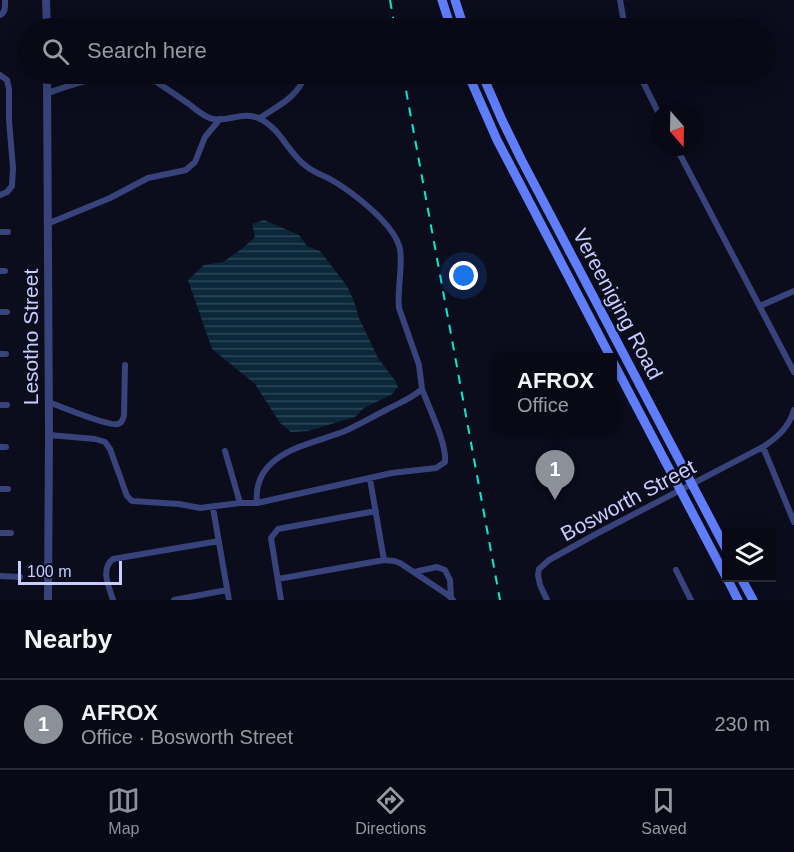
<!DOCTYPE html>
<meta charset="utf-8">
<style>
body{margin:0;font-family:Arial,sans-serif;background:#11121e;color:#f1f3f6}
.controls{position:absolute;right:18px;bottom:18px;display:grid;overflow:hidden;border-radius:0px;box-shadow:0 6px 24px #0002}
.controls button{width:54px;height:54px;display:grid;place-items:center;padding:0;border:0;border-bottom:2px solid #292a34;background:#080915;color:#f1f3f6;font:30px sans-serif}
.compass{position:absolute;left:650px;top:102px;width:54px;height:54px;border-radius:50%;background:#080915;box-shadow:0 6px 24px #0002;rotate:160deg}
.scale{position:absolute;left:18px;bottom:15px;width:104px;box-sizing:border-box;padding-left:6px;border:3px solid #c7cdfe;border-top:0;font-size:16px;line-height:21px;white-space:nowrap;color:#c7cdfe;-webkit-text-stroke:4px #0b0c1c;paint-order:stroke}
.you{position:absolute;left:464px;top:276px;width:21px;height:21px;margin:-15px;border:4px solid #fff;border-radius:50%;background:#1a73e8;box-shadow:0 0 0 9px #1a73e833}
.badge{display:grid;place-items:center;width:39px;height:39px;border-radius:50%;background:#8c9099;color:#fff;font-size:20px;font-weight:700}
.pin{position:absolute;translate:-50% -50px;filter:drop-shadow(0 2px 3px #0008)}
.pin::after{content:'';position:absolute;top:32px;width:21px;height:18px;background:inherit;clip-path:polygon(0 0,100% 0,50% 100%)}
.popup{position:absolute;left:494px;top:353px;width:123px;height:78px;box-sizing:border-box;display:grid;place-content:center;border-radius:0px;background:#080915;filter:drop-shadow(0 2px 4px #0005);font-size:20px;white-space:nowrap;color:#989aa0}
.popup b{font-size:22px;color:#f1f3f6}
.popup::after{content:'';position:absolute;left:50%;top:100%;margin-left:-12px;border:12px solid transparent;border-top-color:#080915}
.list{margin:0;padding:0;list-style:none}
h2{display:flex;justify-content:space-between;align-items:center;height:78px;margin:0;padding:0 24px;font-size:26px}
h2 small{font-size:20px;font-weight:400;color:#989aa0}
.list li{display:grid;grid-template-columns:39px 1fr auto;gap:18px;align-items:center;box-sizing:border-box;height:90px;padding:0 24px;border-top:2px solid #292a34}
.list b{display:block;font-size:22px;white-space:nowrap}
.list p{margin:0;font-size:20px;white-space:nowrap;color:#989aa0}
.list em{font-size:20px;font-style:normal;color:#989aa0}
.icon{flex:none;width:33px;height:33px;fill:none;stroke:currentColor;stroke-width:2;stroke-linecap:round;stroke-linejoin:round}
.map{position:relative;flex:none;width:794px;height:600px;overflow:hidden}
.search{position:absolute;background:#080915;box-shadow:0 6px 24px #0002;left:18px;right:18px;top:18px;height:66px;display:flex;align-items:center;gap:15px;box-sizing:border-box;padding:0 21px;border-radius:33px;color:#989aa0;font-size:22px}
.sheet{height:168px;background:#080915}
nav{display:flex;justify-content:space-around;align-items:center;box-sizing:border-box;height:84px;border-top:2px solid #292a34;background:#080915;font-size:16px;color:#989aa0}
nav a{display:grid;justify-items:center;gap:3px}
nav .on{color:#8c9099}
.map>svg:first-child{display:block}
.water{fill:url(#water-rules)}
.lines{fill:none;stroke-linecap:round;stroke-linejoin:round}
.minor{stroke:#37437a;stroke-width:6}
.tertiary{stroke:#37437a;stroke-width:8}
.secondary{stroke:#607efc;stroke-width:9}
.rail{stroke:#04edd1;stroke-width:2;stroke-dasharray:9 8;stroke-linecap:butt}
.labels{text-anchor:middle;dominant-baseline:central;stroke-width:5;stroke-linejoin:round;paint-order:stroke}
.street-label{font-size:21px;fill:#c7cdfe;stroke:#0b0c1c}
</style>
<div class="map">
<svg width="794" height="600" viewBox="0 0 794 600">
<defs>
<pattern id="water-rules" width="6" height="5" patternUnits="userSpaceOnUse" patternTransform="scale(1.5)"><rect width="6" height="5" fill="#0b283b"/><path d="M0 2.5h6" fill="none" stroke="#2d4658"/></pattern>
</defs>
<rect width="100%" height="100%" fill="#0b0c1c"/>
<!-- water -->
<path class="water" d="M264 220 299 235 307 246 320 251 347 286 354 301 359 318 378 358 396 382 398 387 391 395 364 408 355 417 308 431 291 432 280 423 255 384 212 349 188 280 204 265 223 262 243 248 255 237 252 224Z"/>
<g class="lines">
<!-- minor -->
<path class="minor" d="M620 0 625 28
M0 15C6 12 5 6 5 0
M639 74 659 114
M0 75 7 80 9 89V120L13 168 12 186 7 192 0 195
M47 93C76 84 123 65 152 79 164 87 175 94 186 102 195 108 203 117 213 119 229 122 243 111 258 118 281 128 287 152 306 166 313 172 322 175 330 179 351 191 395 224 400 249 403 268 397 288 399 308L419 365 422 389C411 399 399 403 386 410 372 417 359 425 345 431 310 445 252 452 257 503
M260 118C280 104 296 99 306 74
M676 147 794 372
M47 224 110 198 148 178 186 170 195 162 205 137 220 119
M0 232H8
M0 271H5
M760 306 794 291
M0 312H7
M0 354H6
M48 402C60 406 109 427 118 424 123 422 122 420 124 416L125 365
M0 405H7
M49 435 95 439 105 442 110 449 127 496 132 501 179 504 200 508 240 503H257L392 473 436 468 445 462C447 444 429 408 422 389
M0 447H6
M763 447 794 522
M225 451 240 503
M370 479 384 560
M0 489H8
M213 508 229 600
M0 533H11
M676 570 691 600
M414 572 437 567 445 570 450 580 451 597
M0 576 20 577
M278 579 384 560 394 561 400 563 448 595 453 600
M113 600C109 587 100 569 113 559L219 541
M174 600 227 590
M281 600 271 538 278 529 376 511
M547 600 540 585 538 575 539 569 549 560 596 534 763 447C778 437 789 427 794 410"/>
<!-- tertiary -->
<path class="tertiary" d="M46 0 47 28
M47 74 49 435 48 600"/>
<!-- secondary -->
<path class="secondary" d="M442 0 451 28
M455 0 464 28
M468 74 497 140 611 358
M482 74 502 120 521 159 726 549
M612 360 726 577
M727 578 738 600
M741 578 753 600"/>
<!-- rail -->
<path class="rail" d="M390 0 395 28
M403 74 500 600"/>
</g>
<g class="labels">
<!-- street labels -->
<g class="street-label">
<text transform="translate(618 304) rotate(62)">Vereeniging Road</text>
<text transform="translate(30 337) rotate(-90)">Lesotho Street</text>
<text transform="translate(628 500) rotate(-28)">Bosworth Street</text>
</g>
</g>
</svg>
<div class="controls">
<button><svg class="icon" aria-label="layers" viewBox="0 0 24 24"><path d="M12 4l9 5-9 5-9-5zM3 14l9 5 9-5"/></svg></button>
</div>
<svg class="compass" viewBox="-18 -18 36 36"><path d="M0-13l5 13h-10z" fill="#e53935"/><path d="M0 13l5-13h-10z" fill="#989aa0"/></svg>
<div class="scale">100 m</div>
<div class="you"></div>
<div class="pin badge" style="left:555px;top:500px">1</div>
<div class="popup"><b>AFROX</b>Office</div>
<div class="search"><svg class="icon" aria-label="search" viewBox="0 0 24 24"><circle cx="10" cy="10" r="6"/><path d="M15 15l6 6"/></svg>Search here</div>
</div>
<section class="sheet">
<h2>Nearby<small></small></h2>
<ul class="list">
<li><span class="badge">1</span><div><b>AFROX</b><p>Office · Bosworth Street</p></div><em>230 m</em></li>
</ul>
</section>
<nav>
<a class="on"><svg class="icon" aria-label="map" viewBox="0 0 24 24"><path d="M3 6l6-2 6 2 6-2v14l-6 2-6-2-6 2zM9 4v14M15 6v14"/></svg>Map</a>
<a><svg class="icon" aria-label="directions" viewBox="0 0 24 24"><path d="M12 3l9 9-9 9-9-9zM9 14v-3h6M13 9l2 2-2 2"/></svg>Directions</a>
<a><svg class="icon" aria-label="saved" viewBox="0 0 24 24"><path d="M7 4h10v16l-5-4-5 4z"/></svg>Saved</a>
</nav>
